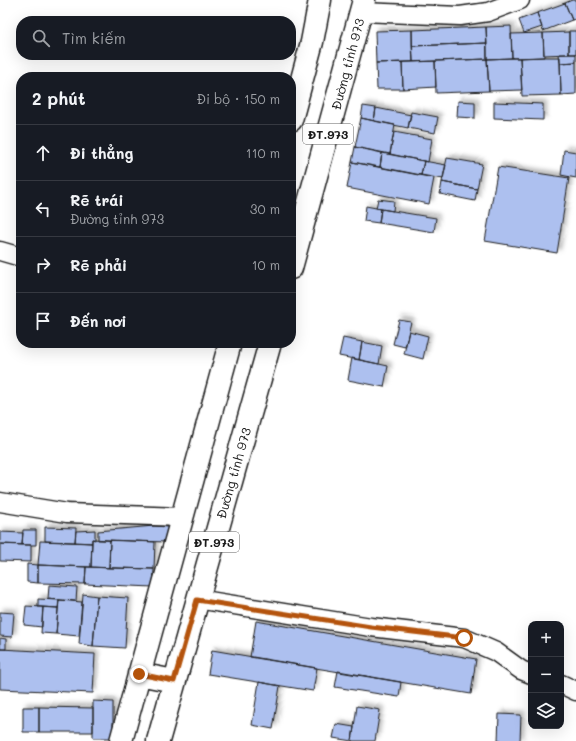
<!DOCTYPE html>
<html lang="vi">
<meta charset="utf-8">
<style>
body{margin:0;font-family:Mali,sans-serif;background:#20242c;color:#f1f3f6}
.controls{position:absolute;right:12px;bottom:12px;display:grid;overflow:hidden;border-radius:8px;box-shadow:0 4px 16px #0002}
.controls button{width:36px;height:36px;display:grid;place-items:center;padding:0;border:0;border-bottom:1px solid #363941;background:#171b24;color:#f1f3f6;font:20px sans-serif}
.stop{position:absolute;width:12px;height:12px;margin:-9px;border:3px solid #b45309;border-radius:50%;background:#fff}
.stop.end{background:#b45309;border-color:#fff;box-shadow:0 1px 4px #0008}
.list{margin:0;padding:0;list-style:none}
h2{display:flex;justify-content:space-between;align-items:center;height:52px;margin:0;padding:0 16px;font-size:17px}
h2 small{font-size:13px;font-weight:400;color:#9ea1a6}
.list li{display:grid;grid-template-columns:26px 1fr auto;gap:12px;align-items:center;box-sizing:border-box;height:56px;padding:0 16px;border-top:1px solid #363941}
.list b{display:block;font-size:15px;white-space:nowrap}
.list p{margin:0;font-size:13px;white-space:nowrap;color:#9ea1a6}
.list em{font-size:13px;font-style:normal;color:#9ea1a6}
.icon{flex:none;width:22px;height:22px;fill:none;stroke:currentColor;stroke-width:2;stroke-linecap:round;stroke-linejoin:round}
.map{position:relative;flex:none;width:576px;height:741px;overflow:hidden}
.search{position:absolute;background:#171b24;box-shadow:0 4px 16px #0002;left:16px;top:16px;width:280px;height:44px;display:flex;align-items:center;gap:10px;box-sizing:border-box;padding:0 14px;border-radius:16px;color:#9ea1a6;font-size:15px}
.panel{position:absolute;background:#171b24;box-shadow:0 4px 16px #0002;left:16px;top:72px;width:280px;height:276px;border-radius:16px}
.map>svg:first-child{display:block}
.building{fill:#adc0ef;stroke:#1c1c1c;filter:url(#shadow)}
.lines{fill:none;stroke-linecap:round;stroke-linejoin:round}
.minor-casing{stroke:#1c1c1c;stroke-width:21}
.major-casing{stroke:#1c1c1c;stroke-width:25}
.minor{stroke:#fff;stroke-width:18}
.major{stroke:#fff;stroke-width:22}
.route{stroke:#b45309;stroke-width:5}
.labels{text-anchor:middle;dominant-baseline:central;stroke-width:3;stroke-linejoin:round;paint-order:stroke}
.shield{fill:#fff;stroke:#606060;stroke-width:1}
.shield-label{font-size:12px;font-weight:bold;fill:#1c1c1c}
.street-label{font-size:13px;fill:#1c1c1c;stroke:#fff}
</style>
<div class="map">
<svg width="576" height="741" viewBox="0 0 576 741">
<defs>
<filter id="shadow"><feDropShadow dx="3.5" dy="-3.5" stdDeviation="2" flood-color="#0004"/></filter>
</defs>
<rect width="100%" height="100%" fill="#fff"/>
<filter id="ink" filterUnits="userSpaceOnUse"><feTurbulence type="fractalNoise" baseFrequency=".025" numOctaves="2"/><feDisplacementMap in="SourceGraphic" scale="8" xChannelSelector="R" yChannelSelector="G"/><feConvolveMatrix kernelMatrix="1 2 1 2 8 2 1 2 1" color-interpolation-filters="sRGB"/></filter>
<g filter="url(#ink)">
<!-- building -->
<path class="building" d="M572 0H576V19L572 20 565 3Z
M565 3 572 20 543 31 537 13Z
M537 13 542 27 524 33 519 20Z
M511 26 512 58 487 59 486 27Z
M486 27 487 43 412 46V30Z
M412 30 413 62 376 63 375 31Z
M569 31H576V54H569Z
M569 32V54L544 55 543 33Z
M543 33 544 57 512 58 511 34Z
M487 43V59L413 62 412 46Z
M559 54H576V62L560 63Z
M544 57H560L561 95 522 96 520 58Z
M512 58H520L522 90 489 91 487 59Z
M487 59 489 91 436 93 435 61Z
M435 61 436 87 403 89 402 62Z
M402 62 403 89H377L376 63Z
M576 62V94L561 95 560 63Z
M458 101 475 102V118L457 117Z
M494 102 543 104V120L494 118Z
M363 106 376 108 374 121 361 118Z
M376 108 411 115 408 128 374 121Z
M411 112 438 117 435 133 408 128Z
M361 118 395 125 390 154 355 147Z
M394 132 432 139 428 162 390 154Z
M355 147 382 153 380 167 352 162Z
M564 150 576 152V178L561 175Z
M382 153 424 161 421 175 380 167Z
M447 158 482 164 477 189 442 182Z
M424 161 446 165 443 179 421 175Z
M352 162 434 178 429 204 347 188Z
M498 167 569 178 557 253 485 241Z
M442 182 477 189 475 201 440 194Z
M378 199 394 201 393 211 376 208Z
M366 206 381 209 379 223 364 221Z
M381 209 436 218 434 232 379 223Z
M399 320 411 322 405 347 393 344Z
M409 331 428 336 423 359 404 354Z
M343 338 362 342 359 360 339 356Z
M362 342 382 346 379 364 359 360Z
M352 358 388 366 384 387 348 380Z
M154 526 168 527 167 542 98 540V531Z
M45 527 76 528 75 542 45 541Z
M23 530H36V545H22Z
M95 530V540L92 539V543L75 542 76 531Z
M0 532 23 533 22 545 0 544Z
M92 539 110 540 109 568 91 567Z
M110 540 155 542 154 569 109 568Z
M40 541 92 543 91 567 38 565Z
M0 544 31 545V562L0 561Z
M27 564 38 565V583L27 582Z
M38 565 86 567 85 584 38 583Z
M86 567 154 569 153 587 85 584Z
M49 585 77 587 76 601 48 599Z
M83 594 97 596 93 646 79 644Z
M97 596 128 598 125 648 93 646Z
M38 599 59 600 58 608 38 607Z
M59 600 82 602 79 636 56 634Z
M26 606 43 607 42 627 24 625Z
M43 607 58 608 56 634 41 633Z
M0 612 14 613 12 637 0 636Z
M256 621 476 659 471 694 250 657Z
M0 638 6 639V649H0Z
M0 649 95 654 93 693 0 689Z
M212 650 317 668 313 691 208 674Z
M338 671 401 682 399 697 335 687Z
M259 682 280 686 273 729 252 725Z
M93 701 113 702V738H93Z
M357 706 380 710 375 741H352Z
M23 707H39V732H23Z
M39 707 93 708V732H39Z
M499 714 521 715 520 741H498Z
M336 724 354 727 352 741 333 738Z"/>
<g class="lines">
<!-- minor casing -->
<g class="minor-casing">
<path id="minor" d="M361 12 460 16 488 12 520 0
M0 251 21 257
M0 502 67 513 182 517
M197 599 371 627 464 638 496 652 521 670 531 674
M561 684 576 691"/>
</g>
<!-- major casing -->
<g class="major-casing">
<path id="major" d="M291 120 312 42 320 0
M291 268 364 0
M139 674 174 681
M121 741 230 343
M158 741 270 343"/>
</g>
<!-- minor -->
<use href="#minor" class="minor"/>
<!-- major -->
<use href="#major" class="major"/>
</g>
</g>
<g class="lines" filter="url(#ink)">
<!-- route -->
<path class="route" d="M139 674 174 681 197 600 371 627 464 638"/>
</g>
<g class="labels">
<!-- shield labels -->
<g class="shield">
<rect x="303" y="124" width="50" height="20" rx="3"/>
<rect x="189" y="532" width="50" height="20" rx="3"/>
</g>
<g class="shield-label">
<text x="328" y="134">ĐT.973</text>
<text x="214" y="542">ĐT.973</text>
</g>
<!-- street labels -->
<g class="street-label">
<text transform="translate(347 64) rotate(-75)">Đường tỉnh 973</text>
<text transform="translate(233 473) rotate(-74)">Đường tỉnh 973</text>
</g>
</g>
</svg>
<div class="controls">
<button>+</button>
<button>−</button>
<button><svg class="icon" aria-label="layers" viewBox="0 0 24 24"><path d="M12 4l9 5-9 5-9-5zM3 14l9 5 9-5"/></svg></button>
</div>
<div class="stop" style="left:464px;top:638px"></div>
<div class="stop end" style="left:139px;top:674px"></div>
<div class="search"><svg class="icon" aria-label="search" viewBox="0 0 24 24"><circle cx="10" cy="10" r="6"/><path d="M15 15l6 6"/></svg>Tìm kiếm</div>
<section class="panel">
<h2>2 phút<small>Đi bộ · 150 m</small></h2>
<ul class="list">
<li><svg class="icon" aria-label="ahead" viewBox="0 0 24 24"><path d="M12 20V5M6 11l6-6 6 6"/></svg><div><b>Đi thẳng</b></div><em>110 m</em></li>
<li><svg class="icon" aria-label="left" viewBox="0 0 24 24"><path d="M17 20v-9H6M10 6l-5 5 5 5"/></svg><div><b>Rẽ trái</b><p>Đường tỉnh 973</p></div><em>30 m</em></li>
<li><svg class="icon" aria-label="right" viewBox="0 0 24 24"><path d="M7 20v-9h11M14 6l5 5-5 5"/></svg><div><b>Rẽ phải</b></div><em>10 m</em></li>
<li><svg class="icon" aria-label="arrive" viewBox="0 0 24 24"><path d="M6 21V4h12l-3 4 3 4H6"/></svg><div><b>Đến nơi</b></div></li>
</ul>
</section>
</div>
